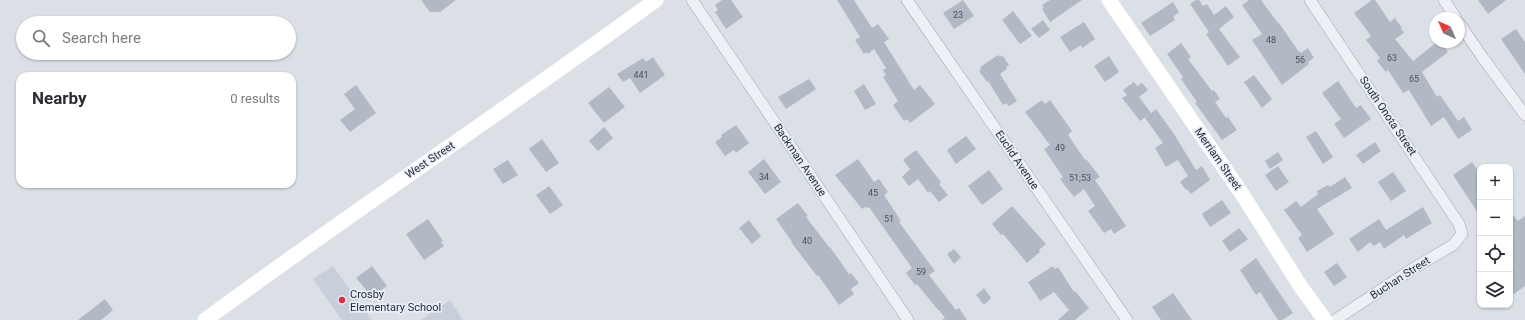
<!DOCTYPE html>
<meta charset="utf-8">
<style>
body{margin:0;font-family:Roboto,sans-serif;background:#f2f2f3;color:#2b2b33}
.controls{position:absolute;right:12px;bottom:12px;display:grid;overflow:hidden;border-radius:8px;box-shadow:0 1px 3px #0004}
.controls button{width:36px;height:36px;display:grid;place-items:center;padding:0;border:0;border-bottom:1px solid #e1e1e2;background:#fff;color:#2b2b33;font:20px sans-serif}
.compass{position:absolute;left:1429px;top:12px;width:36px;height:36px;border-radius:50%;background:#fff;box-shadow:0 1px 3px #0004;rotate:315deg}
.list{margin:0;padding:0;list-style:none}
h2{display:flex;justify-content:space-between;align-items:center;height:52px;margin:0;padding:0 16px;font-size:17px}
h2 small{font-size:13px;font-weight:400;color:#7c7c81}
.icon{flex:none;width:22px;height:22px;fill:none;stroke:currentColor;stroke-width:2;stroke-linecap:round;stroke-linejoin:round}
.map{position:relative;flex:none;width:1525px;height:320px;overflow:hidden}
.search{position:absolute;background:#fff;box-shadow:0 1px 3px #0004;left:16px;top:16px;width:280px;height:44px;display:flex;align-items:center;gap:10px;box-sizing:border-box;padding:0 14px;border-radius:22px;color:#7c7c81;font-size:15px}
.panel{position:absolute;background:#fff;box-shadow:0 1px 3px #0004;left:16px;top:72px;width:280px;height:116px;border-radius:12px}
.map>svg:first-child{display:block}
.built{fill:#c9cfda}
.building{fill:#b2b9c5}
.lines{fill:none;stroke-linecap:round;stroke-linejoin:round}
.street-casing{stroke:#a0a7b1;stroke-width:12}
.street{stroke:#eef0f5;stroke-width:11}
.secondary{stroke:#fff;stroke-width:15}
.poi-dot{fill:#dc304a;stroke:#eaeff5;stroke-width:1.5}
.labels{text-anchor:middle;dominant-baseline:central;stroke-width:3.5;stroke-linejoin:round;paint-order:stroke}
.number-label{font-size:9px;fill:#485060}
.street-label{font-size:11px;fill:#242d3f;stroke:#eaeff5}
.poi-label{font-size:11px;fill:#242d3f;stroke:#eaeff5;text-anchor:start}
</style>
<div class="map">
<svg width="1525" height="320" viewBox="0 0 1525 320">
<rect width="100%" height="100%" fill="#dbe0e7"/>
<!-- built -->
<path class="built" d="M333 266 372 320H342L313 279Z
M450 300 463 320H421Z"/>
<!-- building -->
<path class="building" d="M421 0H456L440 12H430Z
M722 0H731L743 17 726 29 715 12 718 10 715 5Z
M837 0H854L872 28 878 24 889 39 884 42 914 90 920 85 935 104 910 123 907 119 904 121 893 105 898 101 883 77 886 75 883 70 886 68 874 49 868 54 866 52 864 54 855 40 860 37Z
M963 0 974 16 954 29 943 13Z
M1050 0H1082L1050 22 1042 9 1044 8 1042 5Z
M1196 0H1199L1203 6 1207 4 1214 15 1226 6 1234 17 1219 29 1240 57 1228 66 1206 34 1209 32 1190 4Z
M1249 0H1261L1278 23H1279L1299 52 1300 51 1301 53 1308 48 1314 58 1308 62 1309 64 1282 85 1252 40 1262 34 1242 5Z
M1372 0H1375L1390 22 1395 18 1402 28H1401L1404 33 1395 39 1413 61 1437 42H1440L1448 52 1422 72 1437 97 1440 95 1458 121 1464 117 1472 130 1458 139 1444 117 1431 126 1409 90 1403 93 1388 70 1386 72 1377 61 1380 58 1366 40 1371 36 1354 13Z
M1478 0H1506L1488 14Z
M1173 2 1179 12 1173 17 1175 20 1150 36 1141 23Z
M1013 11 1032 36 1020 44 1002 20Z
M1043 20 1050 30 1039 38 1031 29Z
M1084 22 1095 39 1082 48 1081 45 1070 52 1060 37Z
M1516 29 1525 42V74L1501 39Z
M1181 43 1191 57 1188 59 1212 91 1214 90 1220 99 1215 102 1226 118 1228 117 1237 130 1222 140 1195 103 1197 102 1181 79 1183 77 1167 54Z
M998 55 1000 57 1002 55 1009 65 1006 67 1007 69 1000 74 1017 101 1009 106 1006 103 1003 105 988 81 987 82 979 71 981 69 980 67Z
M1109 56 1119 72 1105 82 1094 66Z
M653 57 665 75 640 93 630 78 623 82 617 74 643 58 646 62Z
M1254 75 1272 99 1262 108 1244 82Z
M809 79 816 89 786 109 778 97Z
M1338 81 1356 108 1361 105 1371 119 1344 138 1334 124 1341 119 1322 93Z
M1134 82 1137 86 1142 83 1148 90 1139 97 1151 113 1140 121 1122 98 1127 95 1123 90Z
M864 84 876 104 865 110 854 91Z
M356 85 376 113 350 132 340 120 355 109 344 94Z
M609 87 625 107 604 123 588 103Z
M1042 100 1045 104 1050 100 1072 131 1068 135 1085 160 1086 159 1100 177 1095 180 1126 226 1114 234 1111 229 1104 233 1088 211 1095 206 1084 189 1074 197 1060 179 1063 177 1044 149 1050 145 1025 112Z
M1156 109 1174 134 1196 170 1202 166 1210 180 1191 194 1187 189 1186 190 1180 182 1188 176 1178 160 1166 167 1155 148 1163 143 1145 118Z
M736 125 749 143 736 153 734 150 725 156 715 142 722 137 721 135Z
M604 127 613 138 598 151 589 141Z
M1316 131 1333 157 1323 164 1306 137Z
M966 136 976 149 956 164 947 150Z
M542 139 559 163 546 172 529 149Z
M1375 142 1381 151 1363 164 1356 155Z
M916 150 941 182 939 184 948 195 939 202 930 191 928 193 918 179 909 186 902 177 910 169 903 160Z
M1278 152 1283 160 1270 169 1265 161Z
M764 159 781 182 765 194 748 172Z
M858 159 874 182 879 179 888 192 884 195 901 221 899 222 935 271 929 275 956 310 959 308 967 320H942L945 318 939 310H938L917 284 915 285 906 273 912 268 869 207 867 208 865 207 862 209 835 175Z
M508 160 518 175 503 184 493 169Z
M1472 162 1480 173V216L1453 175Z
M1278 166 1289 182 1276 191 1265 175Z
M989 170 1003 189 982 205 968 186Z
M1393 172 1406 191 1391 201 1378 182Z
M1345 177 1352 188 1317 209 1334 234 1307 252 1298 238 1302 235 1284 210 1296 201 1301 207 1318 194 1317 191 1328 185 1330 187Z
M549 186 563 205 550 214 536 195Z
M1222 200 1231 213 1210 227 1202 214Z
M798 203 808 216 806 217 829 247H830L849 274 851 273 859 283 851 289 854 294 839 305 818 275 817 276 791 242H792L776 219Z
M1012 206 1046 244 1039 250 1040 252 1027 263 1003 234 1001 235 992 224Z
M1423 207 1432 223 1406 239 1404 235 1384 249 1380 242 1374 246 1370 242 1358 252 1349 239 1379 219 1386 230Z
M1510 211 1518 221 1525 216V286L1514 294 1510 288Z
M428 219 443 241 441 242 444 246 424 260 406 234Z
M749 220 761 236 752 244 739 228Z
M1239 228 1248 239 1230 252 1222 241Z
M954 249 961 257 954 264 947 254Z
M1256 258 1293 313 1282 320H1278L1260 292 1256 295 1240 270Z
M1337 263 1347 277 1334 286 1324 272Z
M372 266 387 286 372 297 356 278Z
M1053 266 1055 269 1058 267 1074 292 1075 291 1089 308 1075 320H1058L1069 310 1054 292 1040 301 1028 282Z
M984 288 991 298 984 305 976 295Z
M1173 293 1192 320H1161L1152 307Z
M105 299 113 310 101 320H78Z"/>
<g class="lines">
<!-- street casing -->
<g class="street-casing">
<path id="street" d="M692 0 908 320
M907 0 1127 320
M1310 0 1459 224 1462 234 1453 245 1414 268 1335 320
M1444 0 1456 18
M1459 23 1483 58 1525 115"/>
</g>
<!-- street -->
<use href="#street" class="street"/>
<!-- secondary -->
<path class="secondary" d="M1109 0 1242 194 1301 287 1325 320
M205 320C353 211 507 109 656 0"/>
</g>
<!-- markers -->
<circle class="poi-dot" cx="342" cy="300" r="4"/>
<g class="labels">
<!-- number labels -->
<g class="number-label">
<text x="958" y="15">23</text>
<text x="1271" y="40">48</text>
<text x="1392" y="58">63</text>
<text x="1300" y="60">56</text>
<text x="641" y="75">441</text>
<text x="1414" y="79">65</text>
<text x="1060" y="148">49</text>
<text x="764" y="177">34</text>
<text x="1080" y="178">51;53</text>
<text x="873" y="193">45</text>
<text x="889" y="219">51</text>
<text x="807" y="241">40</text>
<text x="921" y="272">59</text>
</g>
<!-- street labels -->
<g class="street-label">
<text transform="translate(1388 116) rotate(56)">South Onota Street</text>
<text transform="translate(1218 159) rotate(55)">Merriam Street</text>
<text transform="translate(430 160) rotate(-34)">West Street</text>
<text transform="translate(800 160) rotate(56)">Backman Avenue</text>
<text transform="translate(1017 160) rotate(56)">Euclid Avenue</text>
<text transform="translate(1400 278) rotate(-33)">Buchan Street</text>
</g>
<!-- poi labels -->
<g class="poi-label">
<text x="350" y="294">Crosby<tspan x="350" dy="13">Elementary School</tspan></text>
</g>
</g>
</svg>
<div class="controls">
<button>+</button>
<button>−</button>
<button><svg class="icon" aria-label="locate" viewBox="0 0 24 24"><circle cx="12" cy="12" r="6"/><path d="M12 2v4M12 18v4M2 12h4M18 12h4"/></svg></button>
<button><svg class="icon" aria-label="layers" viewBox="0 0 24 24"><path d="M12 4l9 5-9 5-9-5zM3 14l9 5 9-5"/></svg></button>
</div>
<svg class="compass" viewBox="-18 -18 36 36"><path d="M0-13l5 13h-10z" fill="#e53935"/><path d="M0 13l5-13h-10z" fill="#7c7c81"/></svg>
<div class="search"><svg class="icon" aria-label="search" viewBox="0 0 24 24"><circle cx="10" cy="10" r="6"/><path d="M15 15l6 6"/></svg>Search here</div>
<section class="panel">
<h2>Nearby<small>0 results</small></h2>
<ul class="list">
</ul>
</section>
</div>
